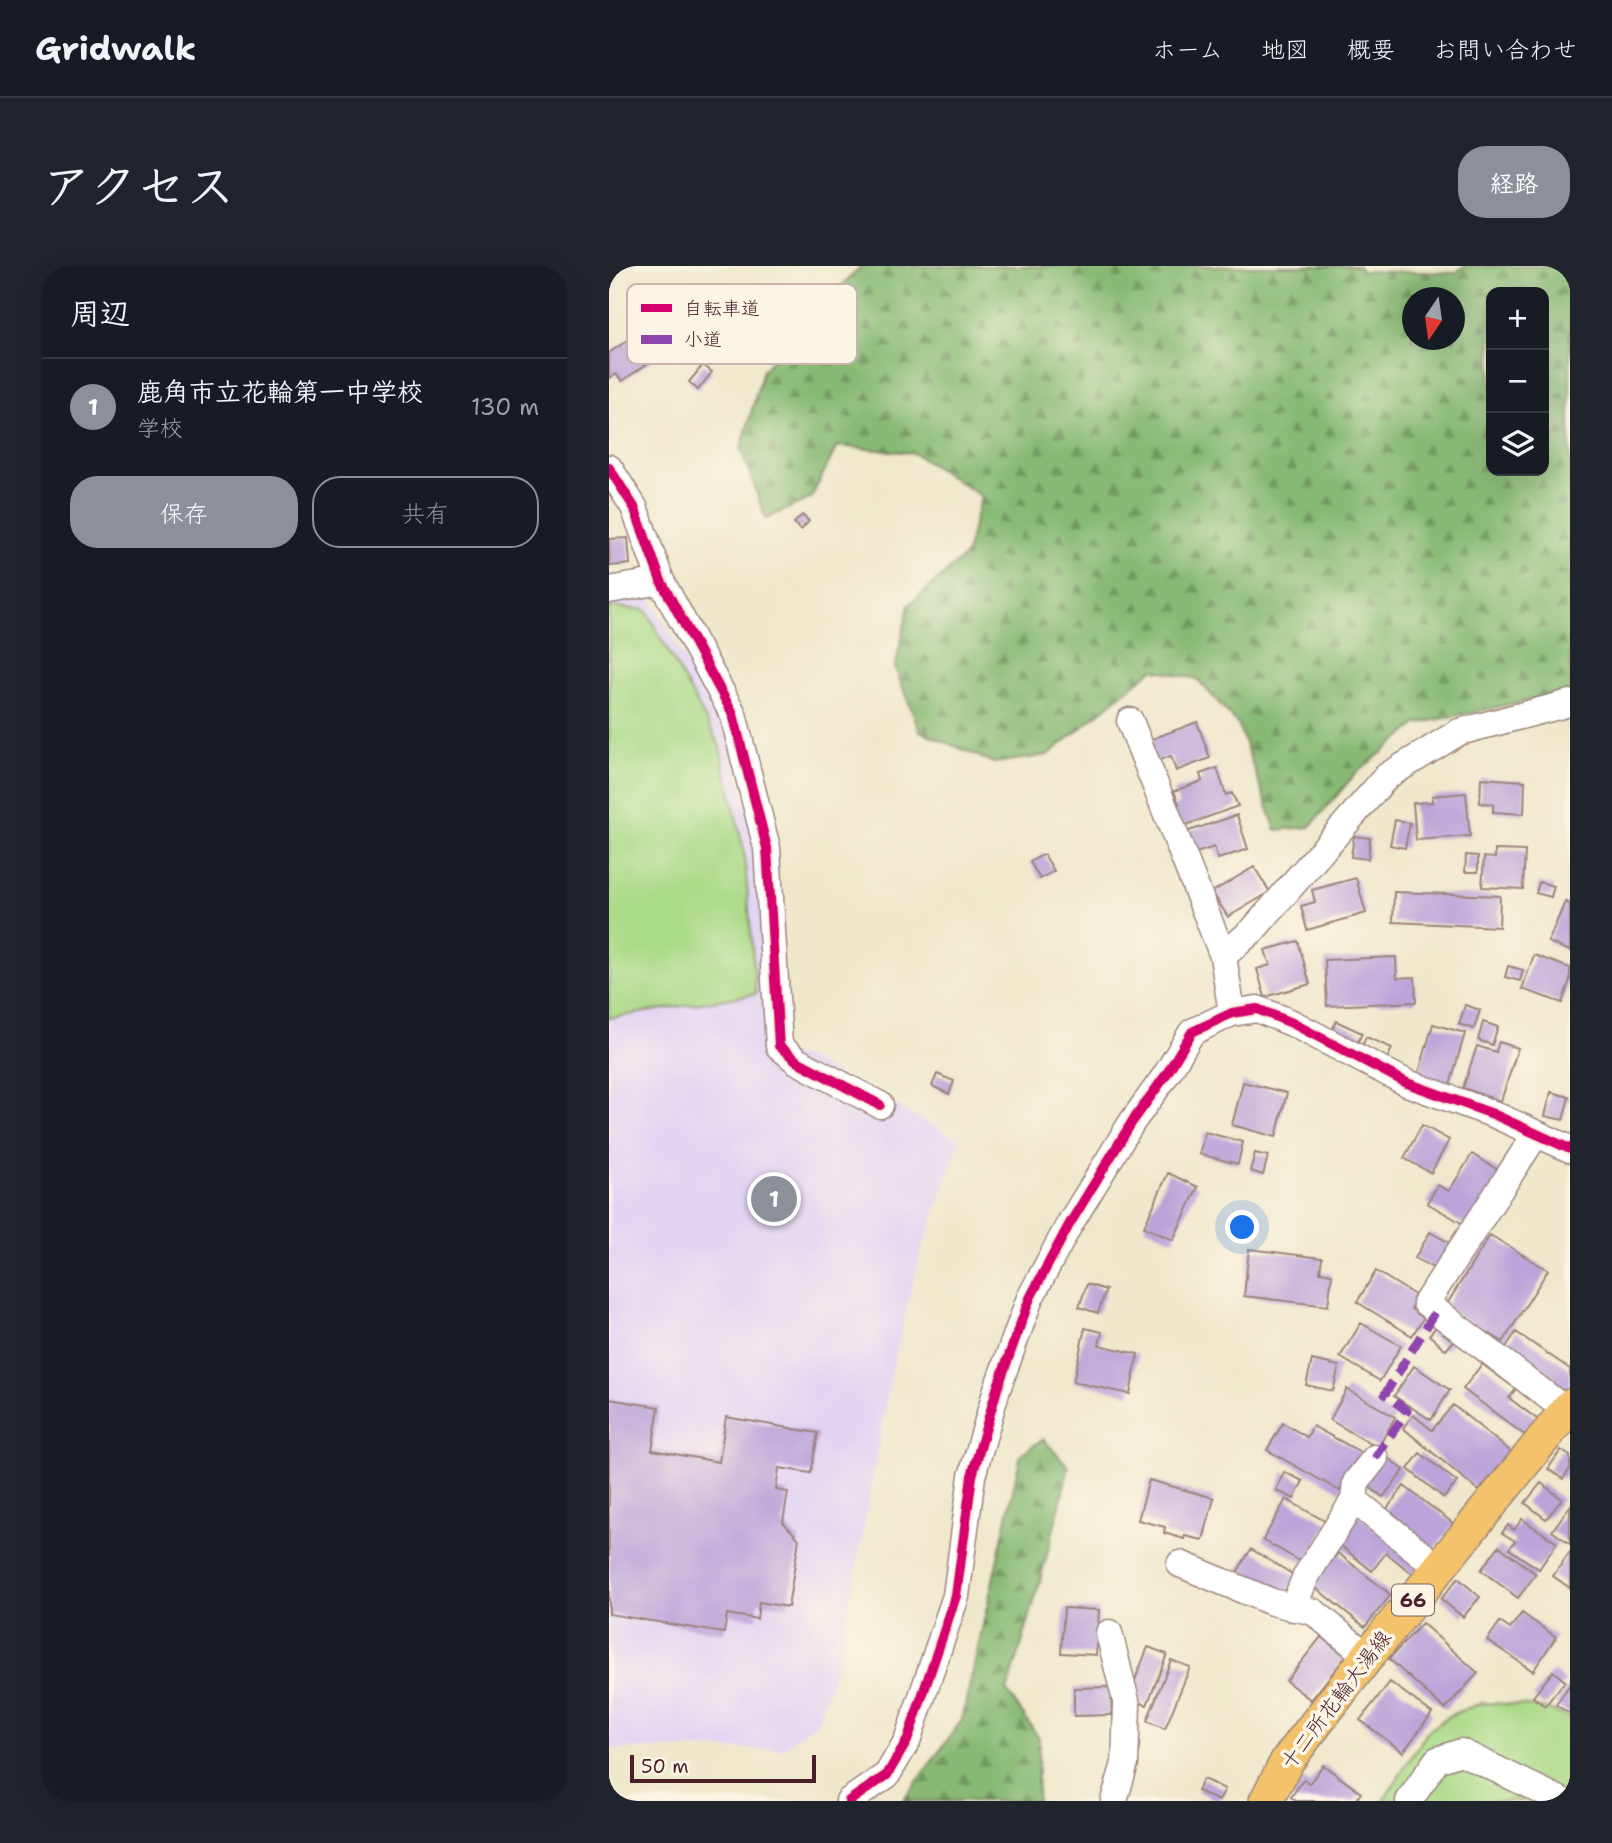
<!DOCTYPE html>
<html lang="ja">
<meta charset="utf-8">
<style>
body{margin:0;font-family:"Shantell Sans","Klee One",sans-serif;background:#20242c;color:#f1f3f6}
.controls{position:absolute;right:21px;top:21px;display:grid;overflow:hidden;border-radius:14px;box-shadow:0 7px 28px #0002}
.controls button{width:63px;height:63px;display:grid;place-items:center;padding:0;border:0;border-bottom:2px solid #363941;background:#171b24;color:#f1f3f6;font:35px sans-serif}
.compass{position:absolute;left:793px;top:21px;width:63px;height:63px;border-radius:50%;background:#171b24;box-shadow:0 7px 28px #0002;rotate:193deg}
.scale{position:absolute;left:21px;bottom:18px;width:186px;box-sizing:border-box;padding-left:7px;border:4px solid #4a1f2b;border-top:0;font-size:19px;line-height:24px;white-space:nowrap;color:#4a1f2b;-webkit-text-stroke:5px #fcf5e5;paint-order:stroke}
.you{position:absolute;left:634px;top:962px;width:24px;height:24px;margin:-18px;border:5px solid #fff;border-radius:50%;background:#1a73e8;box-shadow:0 0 0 10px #1a73e833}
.badge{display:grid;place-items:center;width:46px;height:46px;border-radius:50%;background:#8c9099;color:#fff;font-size:23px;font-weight:700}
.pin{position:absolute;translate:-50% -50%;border:4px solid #fff;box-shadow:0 2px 7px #0006}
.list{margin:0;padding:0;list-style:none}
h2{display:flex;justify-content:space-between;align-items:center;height:91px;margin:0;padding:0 28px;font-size:30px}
h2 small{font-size:23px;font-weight:400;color:#9ea1a6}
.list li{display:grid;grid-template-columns:46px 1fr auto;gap:21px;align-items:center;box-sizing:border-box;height:98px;padding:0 28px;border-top:2px solid #363941}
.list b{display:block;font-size:26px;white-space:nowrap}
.list p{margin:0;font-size:23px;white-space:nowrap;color:#9ea1a6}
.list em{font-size:23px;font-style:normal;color:#9ea1a6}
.actions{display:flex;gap:14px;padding:21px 28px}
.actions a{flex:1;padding:16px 0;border:2px solid #8c9099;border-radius:28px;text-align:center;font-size:24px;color:#8c9099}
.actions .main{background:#8c9099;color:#fff}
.icon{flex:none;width:38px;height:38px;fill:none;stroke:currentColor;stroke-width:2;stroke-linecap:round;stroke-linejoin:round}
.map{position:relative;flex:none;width:961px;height:1535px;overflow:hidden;border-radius:28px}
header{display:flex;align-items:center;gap:42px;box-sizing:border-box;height:98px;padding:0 35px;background:#171b24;border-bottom:2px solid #363941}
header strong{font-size:33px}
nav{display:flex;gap:38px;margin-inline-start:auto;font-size:24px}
.intro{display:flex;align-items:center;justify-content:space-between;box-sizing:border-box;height:168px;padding:0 42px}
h1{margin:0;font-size:49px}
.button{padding:18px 32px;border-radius:28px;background:#8c9099;color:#fff;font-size:24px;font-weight:700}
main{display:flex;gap:42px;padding:0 42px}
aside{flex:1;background:#171b24;border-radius:28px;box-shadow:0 7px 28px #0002}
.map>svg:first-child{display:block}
.built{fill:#e2d4f3}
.green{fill:#abda88;stroke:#7a7c5a;stroke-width:2}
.forest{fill:url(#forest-firs);stroke:#696c50;stroke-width:2;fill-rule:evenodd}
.building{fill:#bba4d9}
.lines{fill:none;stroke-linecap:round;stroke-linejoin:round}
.minor-casing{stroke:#9c847c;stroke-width:29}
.major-casing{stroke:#9c847c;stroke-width:36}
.minor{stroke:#fff;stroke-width:26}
.major{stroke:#f3c26a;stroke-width:33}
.quiet{stroke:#8e44ad;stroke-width:9;stroke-dasharray:18 9;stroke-linecap:butt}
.cycleway-casing{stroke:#fcf5e5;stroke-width:15}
.cycleway{stroke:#d6006c;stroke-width:10}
.labels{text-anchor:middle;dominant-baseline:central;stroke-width:7;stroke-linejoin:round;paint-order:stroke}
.shield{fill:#fcf5e5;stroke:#7f5f63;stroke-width:2}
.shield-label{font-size:19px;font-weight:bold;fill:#4a1f2b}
.street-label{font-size:21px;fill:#4a1f2b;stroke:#fcf5e5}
.key{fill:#fcf5e5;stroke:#c7b5ad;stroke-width:2}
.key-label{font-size:19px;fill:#4a1f2b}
</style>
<header>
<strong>Gridwalk</strong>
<nav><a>ホーム</a><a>地図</a><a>概要</a><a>お問い合わせ</a></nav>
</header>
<div class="intro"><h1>アクセス</h1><a class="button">経路</a></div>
<main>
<aside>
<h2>周辺<small></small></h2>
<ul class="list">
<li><span class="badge">1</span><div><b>鹿角市立花輪第一中学校</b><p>学校</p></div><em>130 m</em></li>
</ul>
<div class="actions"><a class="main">保存</a><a>共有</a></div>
</aside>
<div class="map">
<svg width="961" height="1535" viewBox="0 0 961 1535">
<defs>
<pattern id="forest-firs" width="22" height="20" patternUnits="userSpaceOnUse" patternTransform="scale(1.75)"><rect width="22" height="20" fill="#88ba74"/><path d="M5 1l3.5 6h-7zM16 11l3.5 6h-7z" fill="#71975f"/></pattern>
</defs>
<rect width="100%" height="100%" fill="#fcf5e5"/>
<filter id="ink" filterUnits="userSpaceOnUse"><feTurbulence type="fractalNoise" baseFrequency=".0143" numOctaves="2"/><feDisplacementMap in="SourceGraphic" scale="14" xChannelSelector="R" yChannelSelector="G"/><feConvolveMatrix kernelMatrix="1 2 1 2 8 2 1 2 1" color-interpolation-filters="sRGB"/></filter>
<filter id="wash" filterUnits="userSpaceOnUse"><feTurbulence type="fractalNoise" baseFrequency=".00686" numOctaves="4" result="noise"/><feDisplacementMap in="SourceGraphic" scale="28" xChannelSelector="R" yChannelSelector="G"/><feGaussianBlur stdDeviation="1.57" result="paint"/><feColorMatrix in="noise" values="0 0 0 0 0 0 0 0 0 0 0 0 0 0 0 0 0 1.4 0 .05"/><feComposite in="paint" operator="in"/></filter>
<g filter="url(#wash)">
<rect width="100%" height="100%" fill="#efe8cc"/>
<!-- built -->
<path class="built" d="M0 331 40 332 118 465 149 583 162 785 198 792 351 874 310 991 282 1108 246 1311 226 1404 209 1455 174 1483H0Z"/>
<!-- green -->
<path class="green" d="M0 341 37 344 110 478 135 585 147 728 0 752Z
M873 1437C902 1438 935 1438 961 1453V1535H774L819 1465 841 1449Z"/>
<!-- forest -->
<path class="forest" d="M253 0H750L752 5 846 7 855 0H948L961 6V426L808 458 746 508 701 561 667 564 629 458 588 413 544 403 439 489 385 497 311 465 286 402 300 339 357 289 372 230 304 187 228 180 202 232 157 253 132 183 154 104 210 41ZM882 26H935V205H882ZM804 32H846V74H804Z
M434 1173 460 1201C442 1277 422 1351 398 1425L430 1472 428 1535H294L353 1454 412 1188Z"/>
<g id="blocks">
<!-- building -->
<path class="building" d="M40 60 57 85 13 115 7 108 0 112V87Z
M94 99 103 106 89 124 80 116Z
M193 249 200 255 192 264 185 257Z
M19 272 21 298 1 300 0 273Z
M588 456 601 492 567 505 562 490 545 496 537 475Z
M608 502 617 529 623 527 629 540 569 562 562 541 570 538 565 525 593 515 591 508Z
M872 512 916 515 915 548 884 546V538L871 537Z
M857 527 861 570 807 574 804 537 823 536V530Z
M628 549 639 583 609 593 605 581 584 588 577 566Z
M786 554 801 557 796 582 781 579Z
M745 570 761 572 759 593 742 591Z
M886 584 916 585 914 623 873 621 875 591 886 592Z
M435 588 445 605 431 613 421 596Z
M857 589 869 590V606H856Z
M645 601 661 626 619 651 603 626Z
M747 612 757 647 698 664 692 640 706 636 703 624Z
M930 616 945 620 942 631 927 627Z
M785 626 891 630 890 661 784 656Z
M956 636 961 638V685L939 676Z
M689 675 701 718 656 731 648 703 661 699 656 684Z
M925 689 961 702V714L953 737 913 723Z
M787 691 788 712 806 711 807 736 718 740 716 694Z
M899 700 914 704 911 715 896 711Z
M856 739 871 744 865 763 850 758Z
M727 755 753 767 747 780 721 769Z
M874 756 889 761 883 779 869 774Z
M824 758 856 767 841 819 809 810Z
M757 771 783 782 777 796 751 784Z
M890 776 909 782 892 835 854 822 868 780 887 786Z
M328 808 345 815 340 828 323 820Z
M634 816 678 827 667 871 623 859Z
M942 826 960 831 954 854 936 850Z
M813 859 840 874 822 907 795 892Z
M596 866 634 876 629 898 590 888Z
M646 887 659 890 654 909 641 905Z
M863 888 894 907 861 962 818 937 829 919 840 925Z
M559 907 589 921 564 974 535 961Z
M821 966 848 981 833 1007 806 992Z
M881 969 939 1004 894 1076 836 1041Z
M640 983 713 992 711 1006 723 1008 719 1040 635 1030Z
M767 1005 809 1031 802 1043 815 1051 803 1070 748 1036Z
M478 1018 497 1024 489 1047 470 1041Z
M752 1057 792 1080 771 1115 731 1091Z
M827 1061 845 1075 837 1084 820 1069Z
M476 1062 493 1066 490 1079 529 1088 521 1128 464 1116Z
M907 1066 961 1103V1123L956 1131 893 1087Z
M703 1094 730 1100 724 1125 697 1119Z
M873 1098 907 1123 900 1132 929 1154 917 1170 854 1123Z
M805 1100 841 1124 822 1154 785 1130Z
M738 1123 786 1151 769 1182 721 1154Z
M0 1133 50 1141 43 1184 110 1196 117 1151 209 1167 202 1207 170 1202 167 1224 179 1226 174 1256 190 1273 179 1341 150 1336 148 1353 118 1348 115 1367 0 1348Z
M844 1139 902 1186 870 1225 794 1162 804 1149 823 1164Z
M674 1157 698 1171 704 1160 753 1187 731 1225 658 1184Z
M952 1184 961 1190V1203L954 1213 939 1203Z
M811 1187 848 1216 835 1232 799 1203Z
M776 1190 795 1204 774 1231 755 1217Z
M675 1206 694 1215 685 1233 667 1224Z
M540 1214 605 1232 594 1274 576 1270 575 1273 555 1267 556 1261 529 1254Z
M932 1217 953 1233 937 1253 916 1237Z
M795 1220 845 1258 823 1286 774 1248Z
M677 1233 719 1257 696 1298 654 1274Z
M961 1240V1278L943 1265Z
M747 1247 811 1299 804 1308 777 1287 763 1305 725 1274Z
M913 1253 948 1277 930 1303 900 1283 906 1275 893 1267 899 1259 905 1264Z
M890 1280 927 1308 909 1332 872 1304Z
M642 1283 688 1311 674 1334 628 1306Z
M961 1286V1322L944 1310Z
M729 1287 782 1329 756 1361 703 1319Z
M849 1312 871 1331 854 1351 832 1333Z
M455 1342 490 1344 487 1389 452 1387Z
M913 1347 947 1371 924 1405 878 1374 891 1356 901 1363Z
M813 1357 869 1407 836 1443 780 1393Z
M712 1371 737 1390 702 1434 677 1415Z
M539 1381 558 1388 538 1439 519 1432Z
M562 1394 581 1401 556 1463 538 1455Z
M944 1405 956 1415 936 1440 924 1431Z
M781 1416 823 1447 794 1486 751 1454Z
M961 1418V1448L947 1439Z
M502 1421 503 1449 465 1450V1422Z
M714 1499 752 1527 746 1535H687L682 1531 695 1513 700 1518Z
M594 1513 616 1523 610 1535 588 1525Z"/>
</g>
</g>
<g filter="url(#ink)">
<use href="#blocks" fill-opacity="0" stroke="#9c847c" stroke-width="2"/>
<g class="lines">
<!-- minor casing -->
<g class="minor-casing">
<path id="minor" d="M0 202 25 241 52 315 124 448 158 582 170 780 188 795 271 839
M0 324 52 315
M521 455 614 690
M623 747 614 690 644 664 778 510 850 466 961 437
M927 868 817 1037 958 1145
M745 1234 830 1302
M571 1298 663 1336 705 1346 758 1390
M684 1342 697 1310 745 1234 747 1216 766 1192
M500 1367 518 1439 516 1497 505 1535
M240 1535 278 1509 298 1475 347 1330 363 1210 388 1123 421 1032 460 959 523 856 557 809 583 766 623 747 648 743 683 757 798 817 884 848 961 883
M800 1535 828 1494 852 1486 953 1535"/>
</g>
<!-- major casing -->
<g class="major-casing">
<path id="major" d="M657 1535 678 1495 762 1386 961 1140"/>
</g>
<!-- minor -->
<use href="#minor" class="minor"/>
<!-- major -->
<use href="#major" class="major"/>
<!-- quiet -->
<path class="quiet" d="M766 1192 798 1145 776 1128 827 1045"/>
<!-- cycleway casing -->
<g class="cycleway-casing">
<path id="cycleway" d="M0 202 25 241 52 315 124 448 158 582 170 780 188 795 271 839
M240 1535 278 1509 298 1475 347 1330 363 1210 388 1123 421 1032 460 959 523 856 557 809 583 766 623 747 648 743 683 757 798 817 884 848 961 883"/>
</g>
<!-- cycleway -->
<use href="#cycleway" class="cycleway"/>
</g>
</g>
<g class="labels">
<!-- shield labels -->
<rect class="shield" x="783" y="1318.5" width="42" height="31" rx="5"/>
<g class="shield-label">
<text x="804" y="1334">66</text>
</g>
<!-- street labels -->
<g class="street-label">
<text transform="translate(727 1434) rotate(-53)">十二所花輪大湯線</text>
</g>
</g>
<!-- legend -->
<rect x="18" y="18" width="230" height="80" rx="10" class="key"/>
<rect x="32" y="38" width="31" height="8" fill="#d6006c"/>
<rect x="32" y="69" width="31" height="9" fill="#8e44ad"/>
<g class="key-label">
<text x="75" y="49">自転車道</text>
<text x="75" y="80">小道</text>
</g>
</svg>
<div class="controls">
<button>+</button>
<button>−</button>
<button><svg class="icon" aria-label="layers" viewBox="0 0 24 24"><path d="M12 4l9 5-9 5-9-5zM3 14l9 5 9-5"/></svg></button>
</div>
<svg class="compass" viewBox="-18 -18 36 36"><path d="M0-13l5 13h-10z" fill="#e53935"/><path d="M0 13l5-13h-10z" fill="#9ea1a6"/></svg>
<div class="scale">50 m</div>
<div class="you"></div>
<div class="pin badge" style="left:165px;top:933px">1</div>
</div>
</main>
